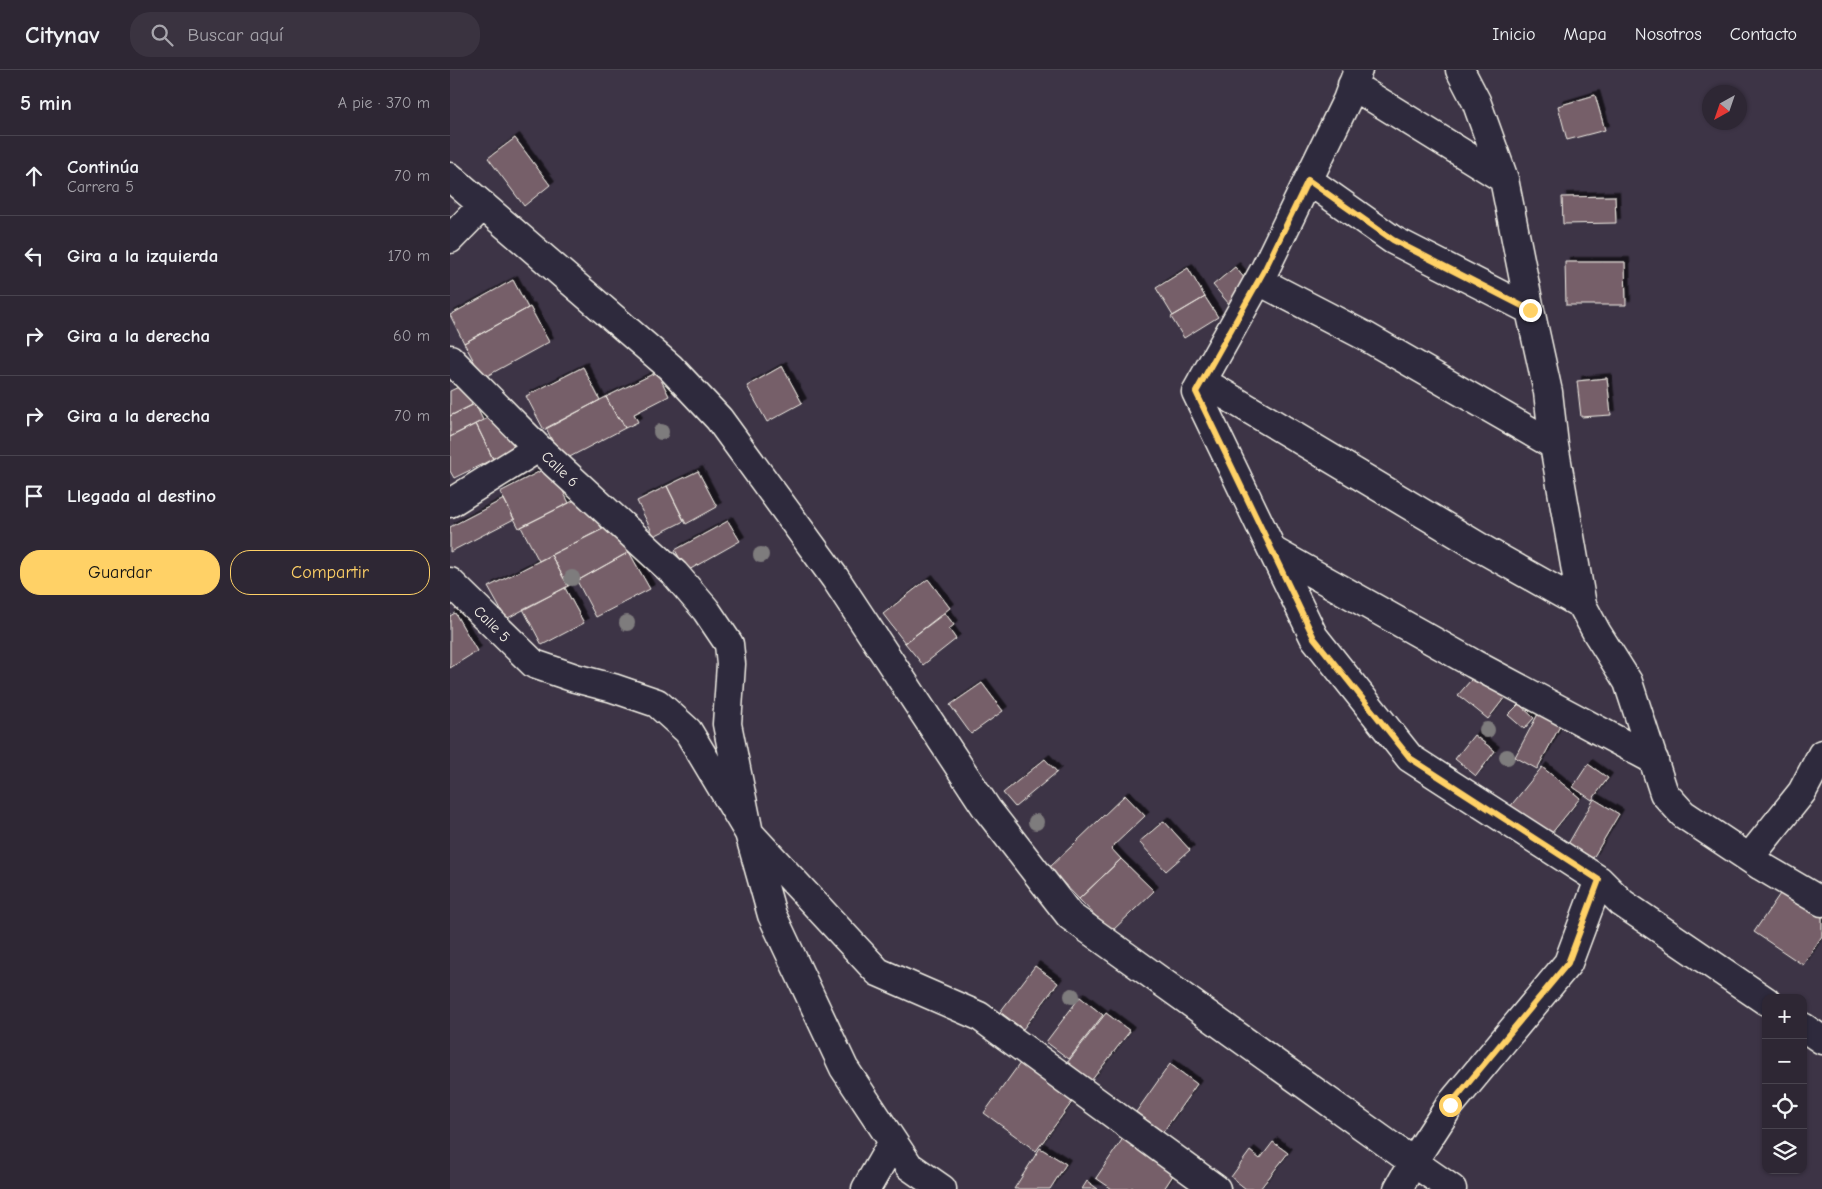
<!DOCTYPE html>
<html lang="es">
<meta charset="utf-8">
<style>
body{margin:0;font-family:"Comic Neue",sans-serif;background:#3a3340;color:#f1f3f6}
.controls{position:absolute;right:15px;bottom:15px;display:grid;overflow:hidden;border-radius:10px;box-shadow:0 1px 4px #0004}
.controls button{width:45px;height:45px;display:grid;place-items:center;padding:0;border:0;border-bottom:1px solid #49444f;background:#2e2734;color:#f1f3f6;font:25px sans-serif}
.compass{position:absolute;left:1252px;top:15px;width:45px;height:45px;border-radius:50%;background:#2e2734;box-shadow:0 1px 4px #0004;rotate:220deg}
.stop{position:absolute;width:15px;height:15px;margin:-11px;border:4px solid #ffd166;border-radius:50%;background:#fff}
.stop.end{background:#ffd166;border-color:#fff;box-shadow:0 1px 5px #0008}
.list{margin:0;padding:0;list-style:none}
h2{display:flex;justify-content:space-between;align-items:center;height:65px;margin:0;padding:0 20px;font-size:21px}
h2 small{font-size:16px;font-weight:400;color:#a7a5ac}
.list li{display:grid;grid-template-columns:32px 1fr auto;gap:15px;align-items:center;box-sizing:border-box;height:80px;padding:0 20px;border-top:1px solid #49444f}
.list b{display:block;font-size:19px;white-space:nowrap}
.list p{margin:0;font-size:16px;white-space:nowrap;color:#a7a5ac}
.list em{font-size:16px;font-style:normal;color:#a7a5ac}
.actions{display:flex;gap:10px;padding:15px 20px}
.actions a{flex:1;padding:11px 0;border:1px solid #ffd166;border-radius:20px;text-align:center;font-size:18px;color:#ffd166}
.actions .main{background:#ffd166;color:#111}
.icon{flex:none;width:28px;height:28px;fill:none;stroke:currentColor;stroke-width:2;stroke-linecap:round;stroke-linejoin:round}
.map{position:relative;flex:none;width:1372px;height:1119px;overflow:hidden}
header{display:flex;align-items:center;gap:30px;box-sizing:border-box;height:70px;padding:0 25px;background:#2e2734;border-bottom:1px solid #49444f}
header strong{font-size:24px}
nav{display:flex;gap:28px;margin-inline-start:auto;font-size:18px}
.search{width:350px;height:45px;background:#3a3340;display:flex;align-items:center;gap:12px;box-sizing:border-box;padding:0 18px;border-radius:20px;color:#a7a5ac;font-size:19px}
main{display:flex}
aside{flex:1;background:#2e2734}
.map>svg:first-child{display:block}
.building{fill:#765e69;stroke:#f4f1e8;filter:url(#shadow)}
.lines{fill:none;stroke-linecap:round;stroke-linejoin:round}
.minor-casing{stroke:#f4f1e8;stroke-width:31}
.minor{stroke:#2f2a3d;stroke-width:28}
.tree{fill:#7e7b7d}
.route{stroke:#ffd166;stroke-width:6}
.labels{text-anchor:middle;dominant-baseline:central;stroke-width:4.5;stroke-linejoin:round;paint-order:stroke}
.street-label{font-size:15px;fill:#f4f1e8;stroke:#2f2a3d}
</style>
<header>
<strong>Citynav</strong>
<div class="search"><svg class="icon" aria-label="search" viewBox="0 0 24 24"><circle cx="10" cy="10" r="6"/><path d="M15 15l6 6"/></svg>Buscar aquí</div>
<nav><a>Inicio</a><a>Mapa</a><a>Nosotros</a><a>Contacto</a></nav>
</header>
<main>
<aside>
<h2>5 min<small>A pie · 370 m</small></h2>
<ul class="list">
<li><svg class="icon" aria-label="ahead" viewBox="0 0 24 24"><path d="M12 20V5M6 11l6-6 6 6"/></svg><div><b>Continúa</b><p>Carrera 5</p></div><em>70 m</em></li>
<li><svg class="icon" aria-label="left" viewBox="0 0 24 24"><path d="M17 20v-9H6M10 6l-5 5 5 5"/></svg><div><b>Gira a la izquierda</b></div><em>170 m</em></li>
<li><svg class="icon" aria-label="right" viewBox="0 0 24 24"><path d="M7 20v-9h11M14 6l5 5-5 5"/></svg><div><b>Gira a la derecha</b></div><em>60 m</em></li>
<li><svg class="icon" aria-label="right" viewBox="0 0 24 24"><path d="M7 20v-9h11M14 6l5 5-5 5"/></svg><div><b>Gira a la derecha</b></div><em>70 m</em></li>
<li><svg class="icon" aria-label="arrive" viewBox="0 0 24 24"><path d="M6 21V4h12l-3 4 3 4H6"/></svg><div><b>Llegada al destino</b></div></li>
</ul>
<div class="actions"><a class="main">Guardar</a><a>Compartir</a></div>
</aside>
<div class="map">
<svg width="1372" height="1119" viewBox="0 0 1372 1119">
<defs>
<filter id="shadow"><feDropShadow dx="4.5" dy="-4.5" stdDeviation="0" flood-color="#0009"/></filter>
</defs>
<rect width="100%" height="100%" fill="#3d3446"/>
<filter id="ink" filterUnits="userSpaceOnUse"><feTurbulence type="fractalNoise" baseFrequency=".02" numOctaves="2"/><feDisplacementMap in="SourceGraphic" scale="10" xChannelSelector="R" yChannelSelector="G"/><feConvolveMatrix kernelMatrix="1 2 1 2 8 2 1 2 1" color-interpolation-filters="sRGB"/></filter>
<g filter="url(#ink)">
<!-- building -->
<path class="building" d="M1145 25 1155 60 1117 70 1108 36Z
M65 68 100 115 74 136 38 88Z
M1165 126 1166 153 1113 154 1112 127Z
M1115 192H1175L1176 235H1116Z
M785 197 801 216 779 234 763 215Z
M738 198 755 227 723 246 706 218Z
M63 210 78 238 14 273 0 245Z
M755 227 768 247 734 268 721 247Z
M80 237 99 272 33 308 14 273Z
M332 296 352 333 317 352 297 316Z
M133 297 150 330 94 360 76 326Z
M207 302 219 326 184 344 188 352 175 358 170 348 168 349 156 327Z
M1157 308 1161 345 1131 347 1127 311Z
M13 315 22 335 0 346V321Z
M156 327 168 349 170 348 175 358 112 391 96 358Z
M25 334 33 350 0 367V346Z
M50 342 68 376 43 389 26 354Z
M26 354 43 389 4 408 0 401V367Z
M100 396 119 433 69 458 50 422Z
M248 401 267 437 236 454 217 416Z
M217 416 234 451 204 466 187 431Z
M135 425 152 459 89 491 71 457Z
M54 429 64 449 0 482V457Z
M278 451 290 471 237 501 225 480Z
M163 454 179 482 118 516 101 485Z
M179 482 200 519 146 547 127 511Z
M101 485 118 516 56 549 38 517Z
M478 509 500 538 455 573 433 544Z
M115 518 134 553 92 575 73 539Z
M5 543 27 581 0 598V546Z
M495 543 504 555 499 559 506 569 473 595 455 573Z
M1027 603 1055 627 1038 649 1008 625Z
M532 613 553 641 521 664 500 635Z
M1069 634 1084 648 1074 659 1058 645Z
M1088 644 1110 656 1087 699 1065 687Z
M1024 665 1045 681 1026 706 1005 689Z
M595 689 607 702 565 737 553 723Z
M1138 694 1158 708 1142 730 1123 717Z
M1092 697 1130 728 1097 769 1059 738Z
M675 725 695 746 661 778 671 789 629 829 599 798Z
M1144 729 1169 744 1143 788 1118 774Z
M714 751 740 780 716 801 689 772Z
M671 789 704 821 661 862 629 829Z
M1336 815 1372 839V866L1353 895 1304 862Z
M585 896 608 913 573 959 550 942Z
M630 927 653 945 619 989 596 972Z
M656 943 680 961 641 1011 617 993Z
M573 989 625 1028 586 1081 534 1043Z
M720 994 747 1014 713 1062 686 1042Z
M678 1061 729 1096 714 1119H684L682 1117 681 1119H662L646 1108Z
M823 1072 838 1083 810 1119H796L781 1107 800 1081 810 1089Z
M590 1078 616 1094 600 1119H564Z
M637 1111 648 1119H632Z"/>
<g class="lines">
<!-- minor casing -->
<g class="minor-casing">
<path id="minor" d="M908 0 897 30 815 199 746 322 864 567 960 688 1149 810 1172 833 1316 931
M1010 0 1026 31 1054 109 1080 240 1098 322 1104 375 1132 535 1147 563 1178 612 1214 723 1233 744 1311 796 1372 832
M902 15 1054 109
M0 107 220 297 269 349 385 508 537 739 620 846 963 1092 1002 1119
M858 110 943 170 1080 240
M0 169 33 135
M809 211 915 266 1104 375
M0 289 88 378 225 504 256 540 279 574 281 594 277 654 299 763 428 902 529 946 766 1119
M752 311 1036 481 1132 535
M0 433 88 378
M823 481 1024 594 1204 690
M0 512 84 594 125 608 163 618 207 633 238 661 299 763 322 845 394 998 459 1096 492 1119
M1299 788 1352 722 1372 684
M1353 957 1372 970
M416 1119 443 1072
M948 1119 963 1092 1000 1035 1118 893 1149 810"/>
</g>
<!-- minor -->
<use href="#minor" class="minor"/>
</g>
<!-- trees -->
<g class="tree">
<circle cx="211" cy="362" r="8"/>
<circle cx="311" cy="485" r="8"/>
<circle cx="122" cy="508" r="8"/>
<circle cx="177" cy="553" r="8"/>
<circle cx="1037" cy="660" r="8"/>
<circle cx="1057" cy="687" r="8"/>
<circle cx="586" cy="752" r="8"/>
<circle cx="622" cy="926" r="8"/>
</g>
</g>
<g class="lines" filter="url(#ink)">
<!-- route -->
<path class="route" d="M1000 1035 1118 893 1149 810 960 688 864 568 746 322 815 199 858 110 943 170 1080 240"/>
</g>
<g class="labels">
<!-- street labels -->
<g class="street-label">
<text transform="translate(110 399) rotate(43)">Calle 6</text>
<text transform="translate(42 554) rotate(45)">Calle 5</text>
</g>
</g>
</svg>
<div class="controls">
<button>+</button>
<button>−</button>
<button><svg class="icon" aria-label="locate" viewBox="0 0 24 24"><circle cx="12" cy="12" r="6"/><path d="M12 2v4M12 18v4M2 12h4M18 12h4"/></svg></button>
<button><svg class="icon" aria-label="layers" viewBox="0 0 24 24"><path d="M12 4l9 5-9 5-9-5zM3 14l9 5 9-5"/></svg></button>
</div>
<svg class="compass" viewBox="-18 -18 36 36"><path d="M0-13l5 13h-10z" fill="#e53935"/><path d="M0 13l5-13h-10z" fill="#a7a5ac"/></svg>
<div class="stop" style="left:1000px;top:1035px"></div>
<div class="stop end" style="left:1080px;top:240px"></div>
</div>
</main>
